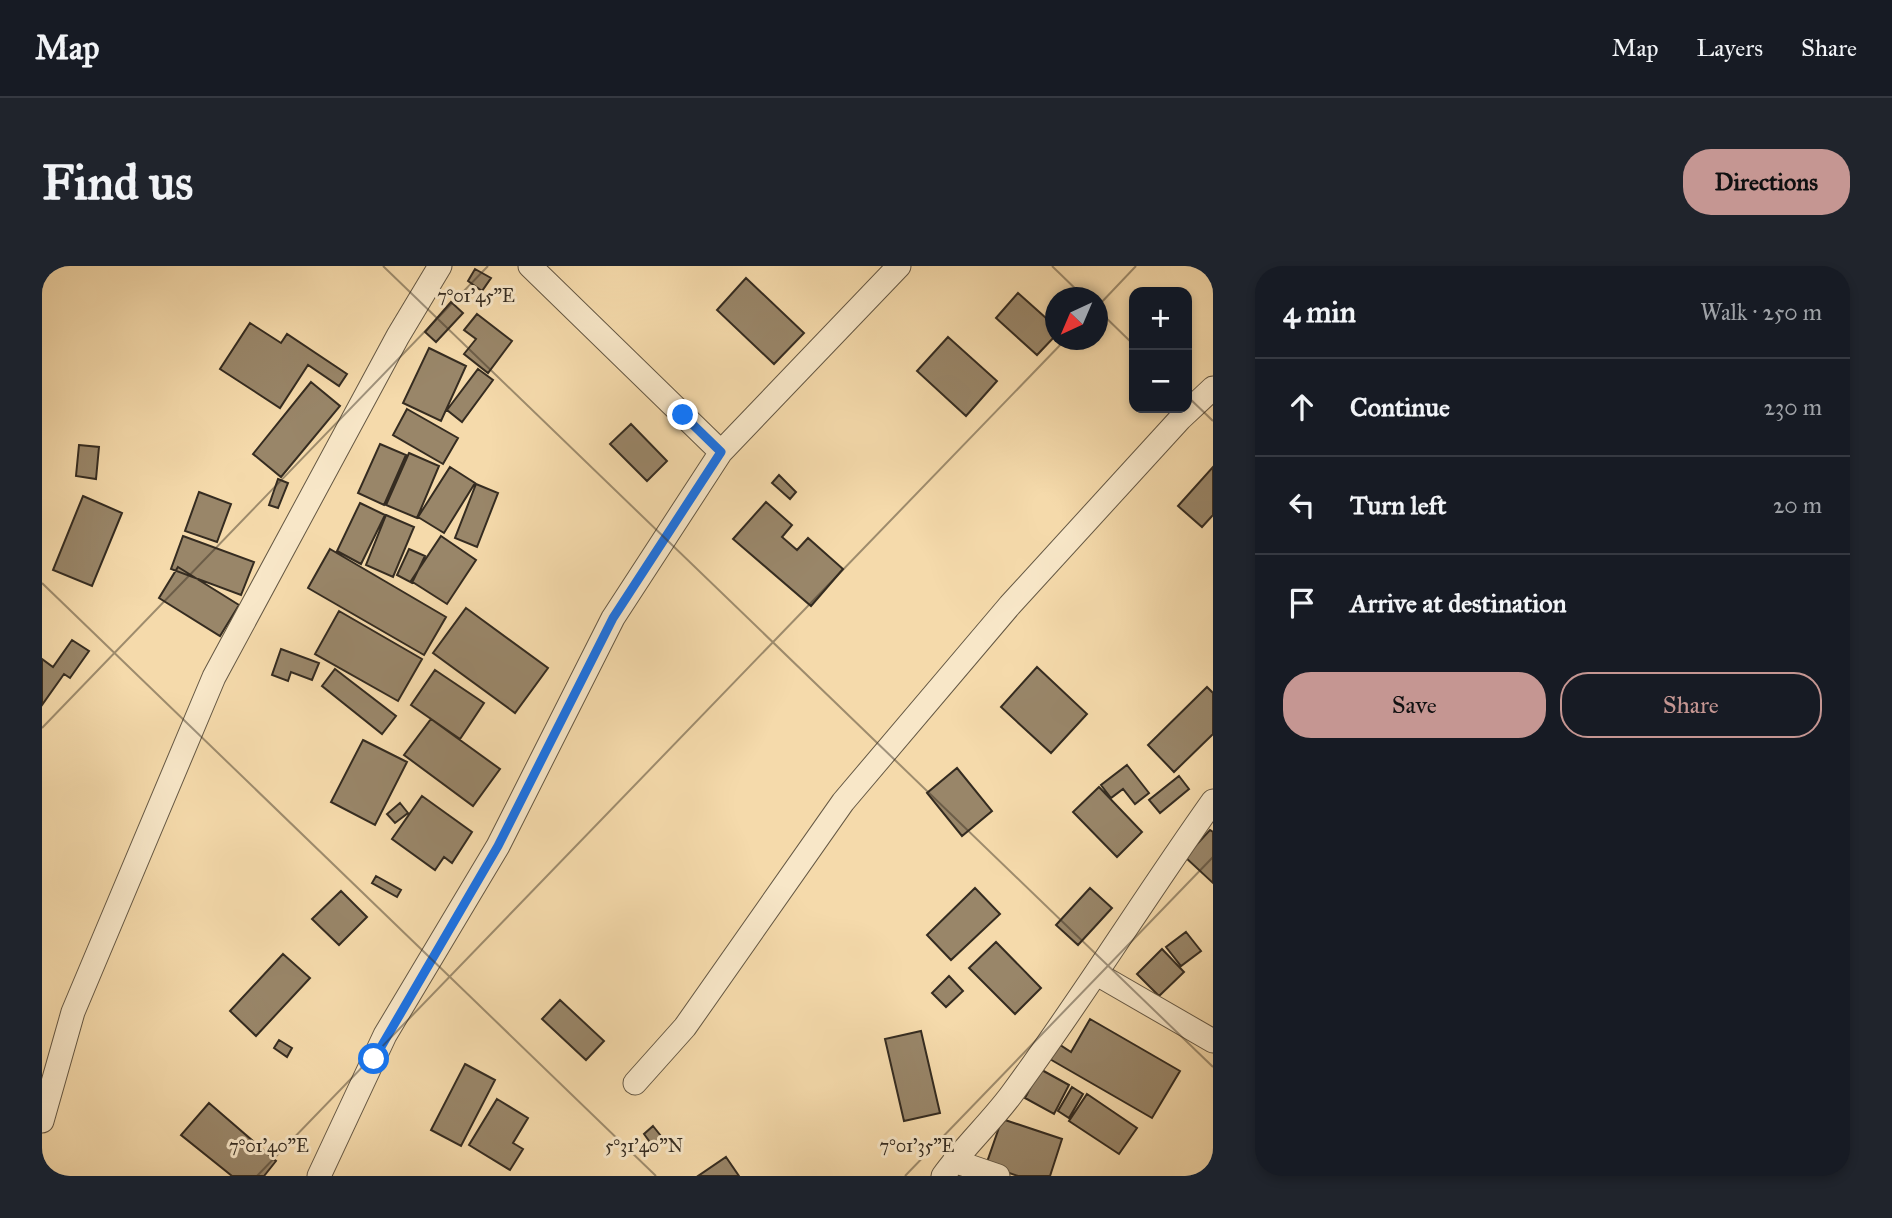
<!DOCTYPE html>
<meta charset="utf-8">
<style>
body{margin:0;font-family:"IM FELL Great Primer",serif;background:#20242c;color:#f1f3f6}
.controls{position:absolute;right:21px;top:21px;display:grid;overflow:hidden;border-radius:14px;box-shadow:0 4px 10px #0003}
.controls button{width:63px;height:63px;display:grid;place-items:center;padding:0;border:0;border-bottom:2px solid #363941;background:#171b24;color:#f1f3f6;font:35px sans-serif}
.compass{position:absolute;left:1003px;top:21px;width:63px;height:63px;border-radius:50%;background:#171b24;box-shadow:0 4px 10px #0003;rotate:224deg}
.stop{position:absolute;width:21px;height:21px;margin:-16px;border:5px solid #1a73e8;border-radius:50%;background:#fff}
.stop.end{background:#1a73e8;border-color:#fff;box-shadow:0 2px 7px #0008}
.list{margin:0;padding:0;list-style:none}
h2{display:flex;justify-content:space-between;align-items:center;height:91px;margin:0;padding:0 28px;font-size:30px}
h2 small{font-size:23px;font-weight:400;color:#9ea1a6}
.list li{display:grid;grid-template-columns:46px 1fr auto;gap:21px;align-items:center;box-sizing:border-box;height:98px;padding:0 28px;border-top:2px solid #363941}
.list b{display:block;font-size:26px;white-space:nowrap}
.list em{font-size:23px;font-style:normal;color:#9ea1a6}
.actions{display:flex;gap:14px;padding:21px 28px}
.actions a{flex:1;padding:16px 0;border:2px solid #c59692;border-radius:28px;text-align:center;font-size:24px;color:#c59692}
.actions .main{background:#c59692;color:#111}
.icon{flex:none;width:38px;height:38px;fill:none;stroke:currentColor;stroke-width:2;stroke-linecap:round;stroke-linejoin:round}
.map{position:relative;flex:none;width:1171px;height:910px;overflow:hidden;border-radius:28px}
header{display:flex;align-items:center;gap:42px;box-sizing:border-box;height:98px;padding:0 35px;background:#171b24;border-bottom:2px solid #363941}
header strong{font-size:33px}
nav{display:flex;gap:38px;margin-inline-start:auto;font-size:24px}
.intro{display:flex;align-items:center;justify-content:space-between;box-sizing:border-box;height:168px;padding:0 42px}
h1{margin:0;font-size:49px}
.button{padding:18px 32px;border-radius:28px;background:#c59692;color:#111;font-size:24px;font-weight:700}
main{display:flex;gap:42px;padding:0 42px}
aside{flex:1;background:#171b24;border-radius:28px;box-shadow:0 4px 10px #0003}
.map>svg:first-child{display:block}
.building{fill:#998669;stroke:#352c21;stroke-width:2}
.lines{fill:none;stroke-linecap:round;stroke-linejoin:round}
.street-casing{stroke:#655844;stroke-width:25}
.street{stroke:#f8e7c8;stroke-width:23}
.route{stroke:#1a73e8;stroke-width:9}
.ticks{fill:none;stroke:#352c21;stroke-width:2;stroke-opacity:0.45}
.ticks-label{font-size:18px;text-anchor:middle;fill:#352c21;stroke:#f8e7c8;stroke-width:6;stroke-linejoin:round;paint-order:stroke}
</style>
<header>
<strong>Map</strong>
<nav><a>Map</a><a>Layers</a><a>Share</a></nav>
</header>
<div class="intro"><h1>Find us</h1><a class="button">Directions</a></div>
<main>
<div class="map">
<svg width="1171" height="910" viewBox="0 0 1171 910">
<rect width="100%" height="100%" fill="#f5daab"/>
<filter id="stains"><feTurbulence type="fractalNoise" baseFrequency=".00286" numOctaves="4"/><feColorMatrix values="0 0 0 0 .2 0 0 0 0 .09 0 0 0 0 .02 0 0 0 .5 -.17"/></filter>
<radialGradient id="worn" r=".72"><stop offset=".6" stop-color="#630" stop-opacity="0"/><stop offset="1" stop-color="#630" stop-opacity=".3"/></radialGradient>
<!-- building -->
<path class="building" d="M433 3 449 12 440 25 426 15Z
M704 12 762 67 732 98 675 44Z
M976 27 1014 61V69L995 89 954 52Z
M409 36 421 47 394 76 383 66Z
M435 48 470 75 446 107 422 88 434 73 422 64Z
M208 57 239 77 245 68 305 108 297 120 266 99 238 142 178 103Z
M906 71 955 115 924 150 875 105Z
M387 82 424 100 399 155 361 137Z
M436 103 451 114 420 156 405 144Z
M269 116 298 140 239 211 211 188Z
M365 143 416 172 401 198 351 169Z
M589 158 625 195 605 215 568 178Z
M338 178 364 189 342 239 316 227Z
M37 179 57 181 54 213 34 210Z
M367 187 397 200 375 252 344 239Z
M408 201 433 217 402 267 376 251Z
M1171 201V249L1160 261 1136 240Z
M737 209 754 226 748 233 730 217Z
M236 213 246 217 236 242 227 239Z
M434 218 456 227 435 281 413 272Z
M157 226 189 238 175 276 143 265Z
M41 230 80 247 50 320 11 304Z
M724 236 750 259 740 271 755 284 766 272 801 303 769 340 691 273Z
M318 237 343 249 319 298 295 285Z
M344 249 372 261 351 311 324 299Z
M141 270 212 296 199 329 129 303Z
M399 270 434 294 405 338 369 315Z
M288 283 404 351 382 389 266 322Z
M367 283 383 290 370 317 355 309Z
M136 301 197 339 178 370 117 332Z
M424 342 506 402 473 447 391 387Z
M297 345 380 393 356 435 273 388Z
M30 374 47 385 28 412 22 408 0 439V393L11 401Z
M239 383 277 397 270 414 249 406 246 415 230 409Z
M995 401 1045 448 1009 487 959 441Z
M293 403 354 450 340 468 280 420Z
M393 404 442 437 418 473 369 439Z
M1165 421 1171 427V468L1132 506 1106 479Z
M389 453 458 503 431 540 362 489Z
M321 474 365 496 333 559 289 536Z
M1085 499 1107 527 1093 538 1081 523 1069 532 1059 519Z
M915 502 950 545 920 570 885 527Z
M1137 510 1147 523 1118 547 1107 534Z
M1057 521 1100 566 1075 591 1031 546Z
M380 530 430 566 410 597 402 591 393 604 350 573Z
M358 537 366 547 353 557 345 548Z
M1168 564 1171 566V617L1143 591Z
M334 610 359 624 355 631 330 617Z
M933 622 958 648 909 694 885 669Z
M1048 622 1070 642 1036 679 1014 659Z
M299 625 325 651 297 679 270 653Z
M1144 666 1159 685 1139 700 1124 681Z
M954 676 999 722 973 748 927 702Z
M1120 683 1142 706 1117 730 1095 708Z
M241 688 268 712 214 770 188 745Z
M907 710 921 725 904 741 890 727Z
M518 734 562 775 544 794 500 753Z
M1048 753 1138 805 1110 852 1006 792 1015 777 1029 786Z
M879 765 898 847 862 855 843 773Z
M237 774 250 782 245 791 232 782Z
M423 798 453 814 419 880 389 864Z
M998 803 1027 819 1012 848 983 832Z
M1030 821 1041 828 1027 852 1016 845Z
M1045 828 1095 862 1077 888 1027 855Z
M455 833 486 852 471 877 481 883 468 904 427 879Z
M167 837 234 895 222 910H190L139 869Z
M960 853 1020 873 1008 910H976L944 899Z
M611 860 623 875 613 883 602 868Z
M684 891 697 910H656Z"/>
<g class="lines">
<!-- street casing -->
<g class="street-casing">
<path id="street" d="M488 0 679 186
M1055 708 1171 775
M593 817 643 761 801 536 968 339 1138 153 1171 122
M0 855 31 746 172 411 356 70 398 0
M912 895 956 910
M277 910 343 769 456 580 571 352 679 186 857 0
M901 910C922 881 948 857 969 829 1040 733 1102 632 1171 535"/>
</g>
<!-- street -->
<use href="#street" class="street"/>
</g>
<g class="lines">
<!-- route -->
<path class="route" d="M332 793 456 580 571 352 679 186 641 149"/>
</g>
<!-- ticks -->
<path class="ticks" d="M341 0 1171 801M1010 0 1043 32M1056 40 1094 0M1056 44 1092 79M1145 130 1171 155M0 317 614 910M0 462 446 0M215 910 1023 74M863 910 1171 591"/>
<g class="ticks-label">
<text x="434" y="36">7°01'45"E</text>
<text x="227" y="886">7°01'40"E</text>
<text x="875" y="886">7°01'35"E</text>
<text x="602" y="886">5°31'40"N</text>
</g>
<rect width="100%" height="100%" filter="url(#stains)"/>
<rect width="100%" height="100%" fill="url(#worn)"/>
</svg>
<div class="controls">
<button>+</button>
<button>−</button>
</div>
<svg class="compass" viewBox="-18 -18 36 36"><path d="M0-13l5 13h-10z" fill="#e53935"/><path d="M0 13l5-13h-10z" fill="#9ea1a6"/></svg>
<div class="stop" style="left:332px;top:793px"></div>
<div class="stop end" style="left:641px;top:149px"></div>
</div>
<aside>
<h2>4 min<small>Walk · 250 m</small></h2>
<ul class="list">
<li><svg class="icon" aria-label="ahead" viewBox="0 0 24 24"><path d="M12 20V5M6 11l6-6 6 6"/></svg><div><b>Continue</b></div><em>230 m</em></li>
<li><svg class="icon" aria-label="left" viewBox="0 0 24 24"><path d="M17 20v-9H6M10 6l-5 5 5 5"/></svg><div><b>Turn left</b></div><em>20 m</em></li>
<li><svg class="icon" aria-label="arrive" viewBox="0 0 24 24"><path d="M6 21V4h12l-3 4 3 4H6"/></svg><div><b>Arrive at destination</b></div></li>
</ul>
<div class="actions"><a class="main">Save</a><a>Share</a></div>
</aside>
</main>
